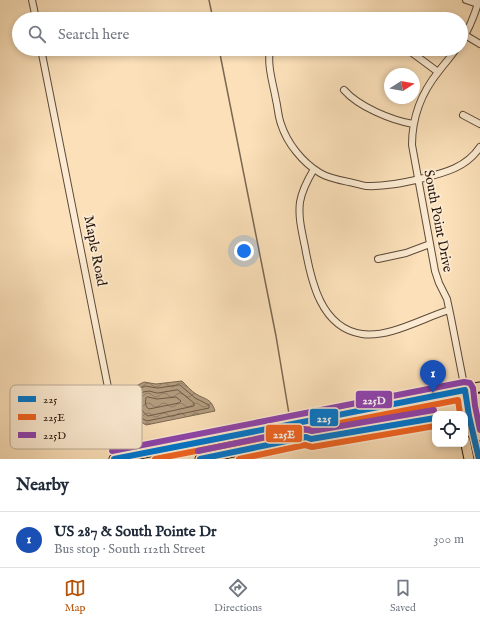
<!DOCTYPE html>
<meta charset="utf-8">
<style>
body{margin:0;font-family:"IM FELL English",serif;background:#f6f6f7;color:#1f2937}
.controls{position:absolute;right:12px;bottom:12px;display:grid;overflow:hidden;border-radius:8px;box-shadow:0 2px 6px #0003}
.controls button{width:36px;height:36px;display:grid;place-items:center;padding:0;border:0;border-bottom:1px solid #e0e1e3;background:#fff;color:#1f2937;font:20px sans-serif}
.compass{position:absolute;left:384px;top:68px;width:36px;height:36px;border-radius:50%;background:#fff;box-shadow:0 2px 6px #0003;rotate:79deg}
.you{position:absolute;left:244px;top:251px;width:14px;height:14px;margin:-10px;border:3px solid #fff;border-radius:50%;background:#1a73e8;box-shadow:0 0 0 6px #1a73e833}
.badge{display:grid;place-items:center;width:26px;height:26px;border-radius:50%;background:#b45309;color:#fff;font-size:13px;font-weight:700}
.pin{position:absolute;translate:-50% -33px;filter:drop-shadow(0 1px 2px #0008)}
.pin::after{content:'';position:absolute;top:21px;width:14px;height:12px;background:inherit;clip-path:polygon(0 0,100% 0,50% 100%)}
.list{margin:0;padding:0;list-style:none}
h2{display:flex;justify-content:space-between;align-items:center;height:52px;margin:0;padding:0 16px;font-size:17px}
h2 small{font-size:13px;font-weight:400;color:#747a83}
.list li{display:grid;grid-template-columns:26px 1fr auto;gap:12px;align-items:center;box-sizing:border-box;height:56px;padding:0 16px;border-top:1px solid #e0e1e3}
.list b{display:block;font-size:15px;white-space:nowrap}
.list p{margin:0;font-size:13px;white-space:nowrap;color:#747a83}
.list em{font-size:13px;font-style:normal;color:#747a83}
.icon{flex:none;width:22px;height:22px;fill:none;stroke:currentColor;stroke-width:2;stroke-linecap:round;stroke-linejoin:round}
.map{position:relative;flex:none;width:480px;height:459px;overflow:hidden}
.search{position:absolute;background:#fff;box-shadow:0 2px 6px #0003;left:12px;right:12px;top:12px;height:44px;display:flex;align-items:center;gap:10px;box-sizing:border-box;padding:0 14px;border-radius:22px;color:#747a83;font-size:15px}
.sheet{height:108px;background:#fff}
nav{display:flex;justify-content:space-around;align-items:center;box-sizing:border-box;height:56px;border-top:1px solid #e0e1e3;background:#fff;font-size:11px;color:#747a83}
nav a{display:grid;justify-items:center;gap:2px}
nav .on{color:#b45309}
.map>svg:first-child{display:block}
.water{fill:url(#water-waves);stroke:#7b6752}
.lines{fill:none;stroke-linecap:round;stroke-linejoin:round}
.shore{stroke:#6d5a46;stroke-width:1}
.stream{stroke:#7b6752;stroke-width:1.5}
.street-casing{stroke:#5c4a39;stroke-width:8}
.primary-casing{stroke:#27180e;stroke-width:11}
.street{stroke:#fcebd2;stroke-width:6}
.primary{stroke:#fbe0b9;stroke-width:9}
.bus-1-casing{stroke:#fcebd2;stroke-width:9}
.bus-2-casing{stroke:#fcebd2;stroke-width:9}
.bus-3-casing{stroke:#fcebd2;stroke-width:9}
.bus-1{stroke:#0076ce;stroke-width:6}
.bus-2{stroke:#f26522;stroke-width:6}
.bus-3{stroke:#8e44ad;stroke-width:6}
.labels{text-anchor:middle;dominant-baseline:central;stroke-width:3.5;stroke-linejoin:round;paint-order:stroke}
.street-label{font-size:14px;fill:#27180e;stroke:#fcebd2}
.key{fill:#fcebd2;stroke:#bcac97;stroke-width:1}
.key-label{font-size:11px;fill:#27180e}
.line-badge{stroke:#fcebd2;stroke-width:1.5}
.badge-label{font-size:11px;text-anchor:middle;font-weight:bold;fill:#fff}
</style>
<div class="map">
<svg width="480" height="459" viewBox="0 0 480 459">
<defs>
<pattern id="water-waves" width="16" height="10" patternUnits="userSpaceOnUse"><rect width="16" height="10" fill="#b39c7f"/><path d="M0 5q4-4 8 0t8 0" fill="none" stroke="#927e66"/></pattern>
</defs>
<rect width="100%" height="100%" fill="#fbe0b9"/>
<filter id="stains"><feTurbulence type="fractalNoise" baseFrequency=".005" numOctaves="4"/><feColorMatrix values="0 0 0 0 .2 0 0 0 0 .09 0 0 0 0 .02 0 0 0 .5 -.17"/></filter>
<radialGradient id="worn" r=".72"><stop offset=".6" stop-color="#630" stop-opacity="0"/><stop offset="1" stop-color="#630" stop-opacity=".3"/></radialGradient>
<!-- water -->
<path class="water" d="M182 381C186 385 191 391 196 394 206 400 211 398 215 411L146 425C130 416 128 404 134 387L144 382 156 384Z"/>
<g class="lines">
<!-- shore -->
<path class="shore" d="M180 385 195 398 209 405V408L147 421C134 416 132 401 138 390L145 386 157 388Z
M178 390 194 403V406L148 416C140 411 136 399 143 392L149 391 157 393Z
M148 397 157 399 176 397 181 401 179 403 149 409C145 407 145 402 146 398Z"/>
<!-- stream -->
<path class="stream" d="M209 0 213 19
M219 49 276 336 289 414"/>
<!-- street casing -->
<g class="street-casing">
<path id="street" d="M32 0 36 19
M466 0 478 4
M465 35 480 44
M461 42C469 29 475 14 479 0
M41 49 122 458
M270 49C267 66 273 83 276 100 278 108 278 116 281 124 287 143 302 162 320 173 328 178 339 180 349 182 354 183 360 185 366 186 385 187 403 183 420 179 444 173 466 168 480 147
M407 49 438 72
M456 49C451 57 444 64 439 71 421 93 412 117 412 145L435 271 439 283 447 299 451 318 465 390V407L469 417 479 459
M344 90C359 107 391 120 413 124
M463 115 480 124
M314 169C308 179 302 190 300 202 298 217 302 232 305 247 311 281 321 328 362 334 389 338 423 318 449 310
M378 259 406 253 430 244"/>
</g>
<!-- primary casing -->
<g class="primary-casing">
<path id="primary" d="M467 405 470 401 480 398
M480 416 479 418 480 436
M374 418 456 401 465 390
M465 440 469 459
M114 459 480 387
M200 459 306 437 480 405"/>
</g>
<!-- street -->
<use href="#street" class="street"/>
<!-- primary -->
<use href="#primary" class="primary"/>
<!-- bus-1 casing -->
<g class="bus-1-casing">
<path id="bus-1" d="M114 459 465 390 469 416 479 459
M200 459 306 437 311 439 435 418"/>
</g>
<!-- bus-2 casing -->
<g class="bus-2-casing">
<path id="bus-2" d="M155 459 458 400 460 414
M239 459 305 445 312 447 435 426"/>
</g>
<!-- bus-3 casing -->
<g class="bus-3-casing">
<path id="bus-3" d="M112 451 464 382 470 383 473 388 475 406 480 430
M198 451 304 429 312 431 434 410"/>
</g>
<!-- bus-1 -->
<use href="#bus-1" class="bus-1"/>
<!-- bus-2 -->
<use href="#bus-2" class="bus-2"/>
<!-- bus-3 -->
<use href="#bus-3" class="bus-3"/>
</g>
<g class="labels">
<!-- street labels -->
<g class="street-label">
<text transform="translate(438 221) rotate(79)">South Point Drive</text>
<text transform="translate(95 251) rotate(79)">Maple Road</text>
</g>
</g>
<!-- legend -->
<rect x="10" y="385" width="132" height="64" rx="6" class="key"/>
<rect x="18" y="396" width="18" height="6" fill="#0076ce"/>
<rect x="18" y="414" width="18" height="6" fill="#f26522"/>
<rect x="18" y="432" width="18" height="6" fill="#8e44ad"/>
<g class="key-label">
<text x="43" y="403">225</text>
<text x="43" y="421">225E</text>
<text x="43" y="439">225D</text>
</g>
<g class="line-badge">
<rect x="355" y="390" width="38" height="19" rx="4" fill="#8e44ad"/>
<rect x="309" y="408" width="30" height="19" rx="4" fill="#0076ce"/>
<rect x="265" y="424" width="38" height="19" rx="4" fill="#f26522"/>
</g>
<g class="badge-label">
<text x="374" y="404">225D</text>
<text x="324" y="422">225</text>
<text x="284" y="438">225E</text>
</g>
<rect width="100%" height="100%" filter="url(#stains)"/>
<rect width="100%" height="100%" fill="url(#worn)"/>
</svg>
<div class="controls">
<button><svg class="icon" aria-label="locate" viewBox="0 0 24 24"><circle cx="12" cy="12" r="6"/><path d="M12 2v4M12 18v4M2 12h4M18 12h4"/></svg></button>
</div>
<svg class="compass" viewBox="-18 -18 36 36"><path d="M0-13l5 13h-10z" fill="#e53935"/><path d="M0 13l5-13h-10z" fill="#747a83"/></svg>
<div class="you"></div>
<div class="pin badge" style="left:433px;top:393px;background:#1a4fb4">1</div>
<div class="search"><svg class="icon" aria-label="search" viewBox="0 0 24 24"><circle cx="10" cy="10" r="6"/><path d="M15 15l6 6"/></svg>Search here</div>
</div>
<section class="sheet">
<h2>Nearby<small></small></h2>
<ul class="list">
<li><span class="badge" style="background:#1a4fb4">1</span><div><b>US 287 &amp; South Pointe Dr</b><p>Bus stop · South 112th Street</p></div><em>300 m</em></li>
</ul>
</section>
<nav>
<a class="on"><svg class="icon" aria-label="map" viewBox="0 0 24 24"><path d="M3 6l6-2 6 2 6-2v14l-6 2-6-2-6 2zM9 4v14M15 6v14"/></svg>Map</a>
<a><svg class="icon" aria-label="directions" viewBox="0 0 24 24"><path d="M12 3l9 9-9 9-9-9zM9 14v-3h6M13 9l2 2-2 2"/></svg>Directions</a>
<a><svg class="icon" aria-label="saved" viewBox="0 0 24 24"><path d="M7 4h10v16l-5-4-5 4z"/></svg>Saved</a>
</nav>
